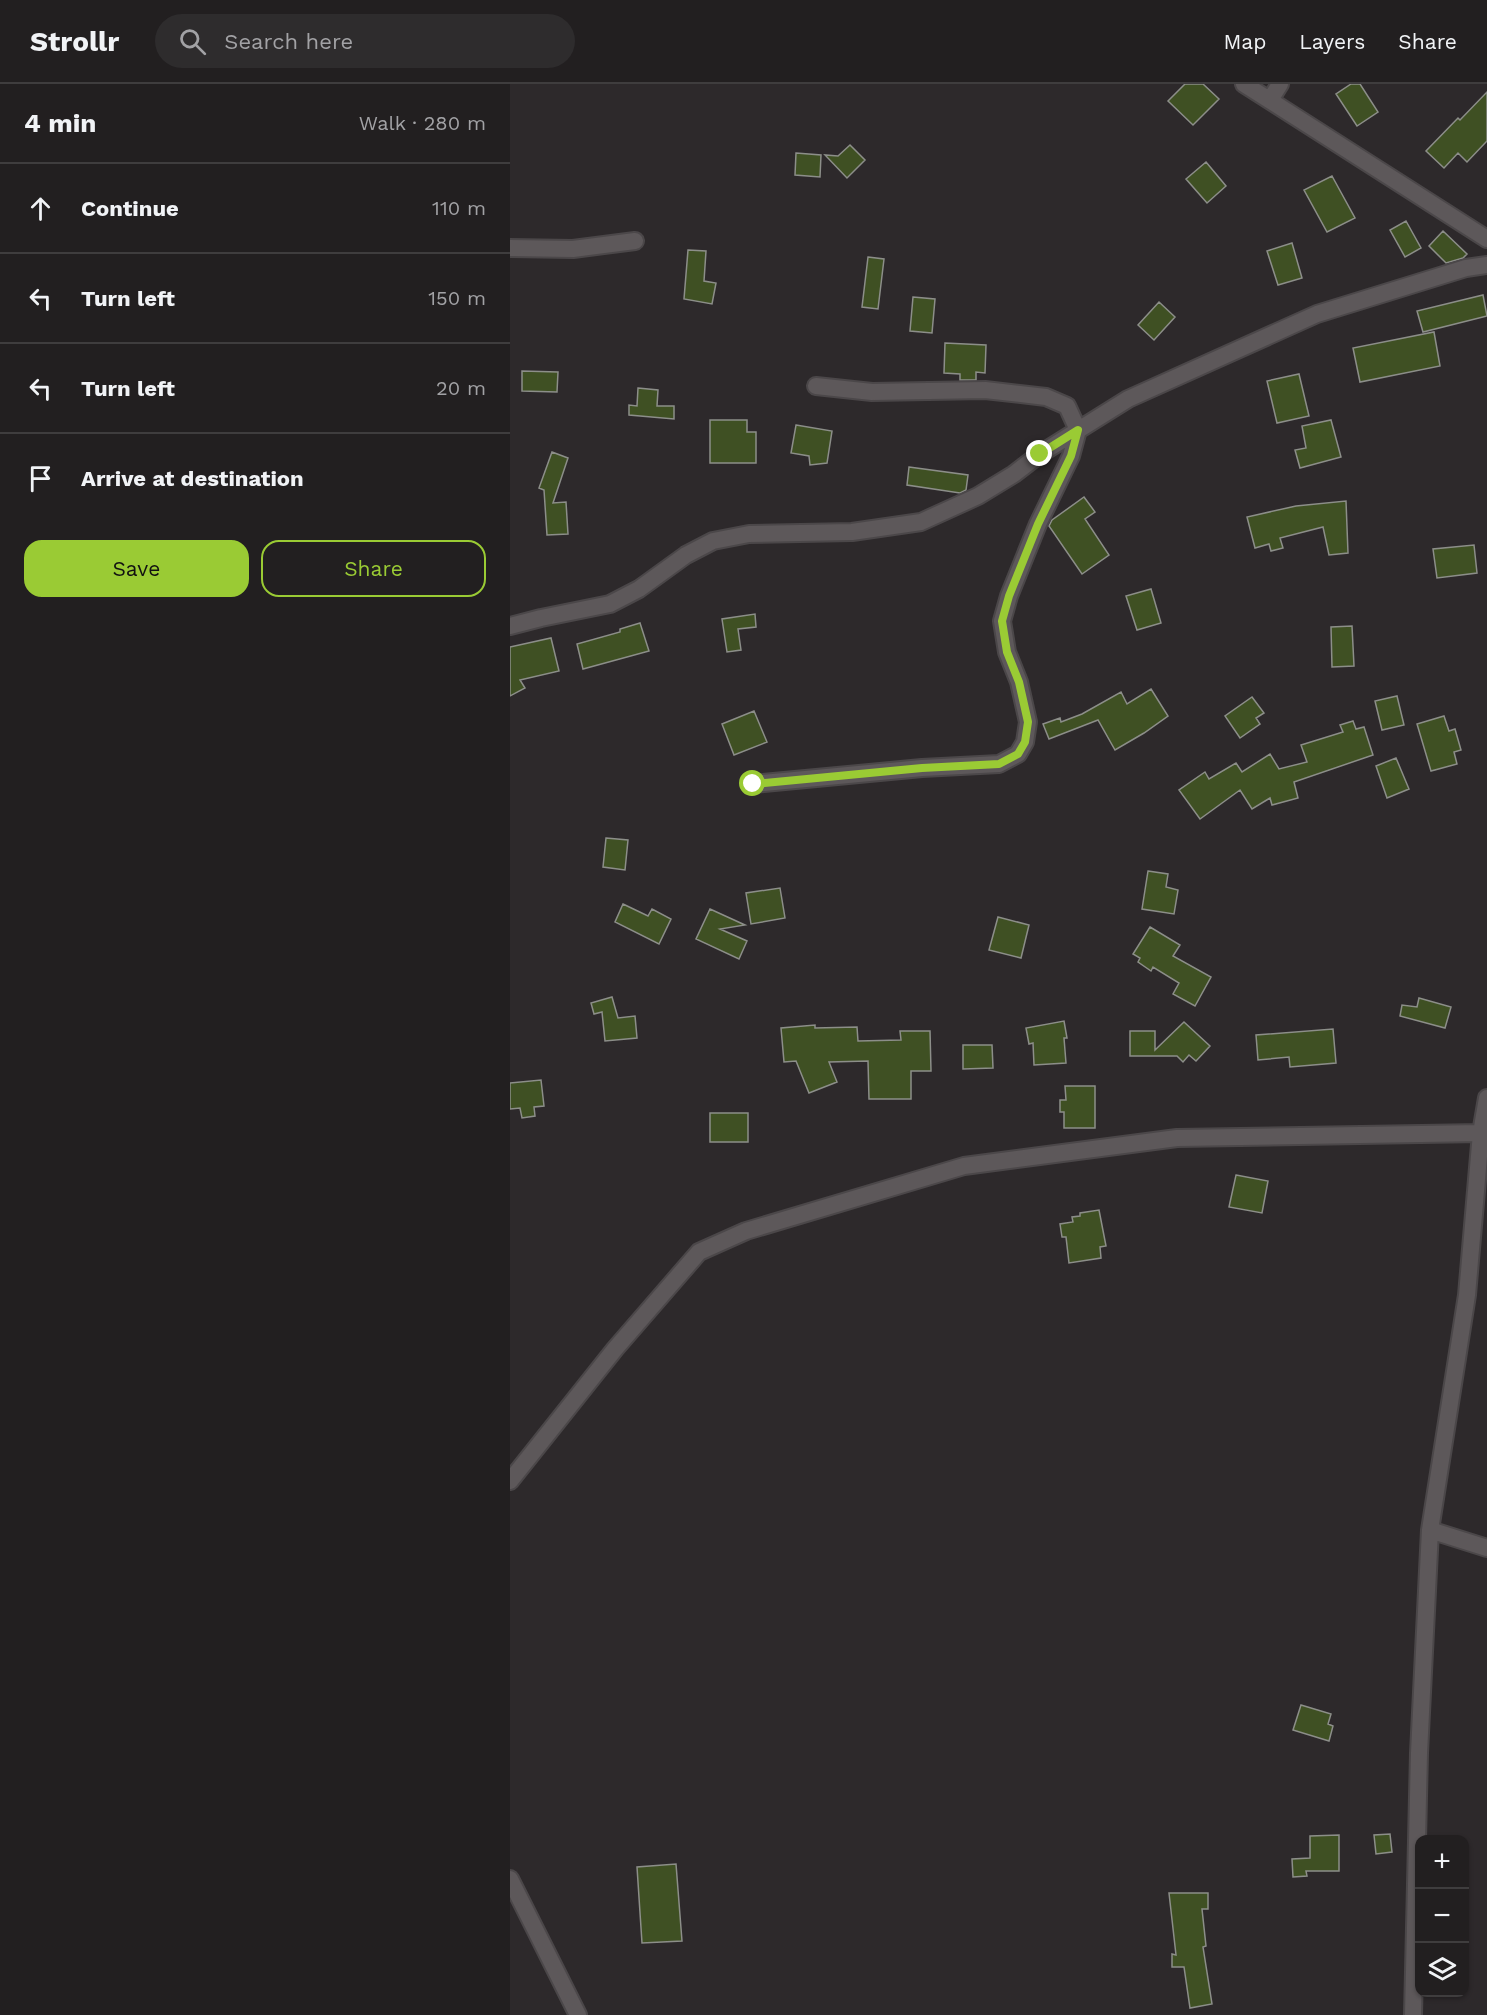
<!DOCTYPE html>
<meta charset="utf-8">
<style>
body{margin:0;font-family:"Work Sans",sans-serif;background:#2e2c2d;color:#f1f3f6}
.controls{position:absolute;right:18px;bottom:18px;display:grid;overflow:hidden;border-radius:12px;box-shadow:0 2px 4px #0004}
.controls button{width:54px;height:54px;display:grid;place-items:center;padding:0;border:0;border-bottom:2px solid #3f3d3e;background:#221f20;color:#f1f3f6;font:30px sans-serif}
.stop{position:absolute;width:18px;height:18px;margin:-14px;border:4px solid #9acb34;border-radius:50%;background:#fff}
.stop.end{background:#9acb34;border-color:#fff;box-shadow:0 2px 6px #0008}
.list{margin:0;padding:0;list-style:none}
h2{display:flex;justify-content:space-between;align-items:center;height:78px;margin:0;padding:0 24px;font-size:26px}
h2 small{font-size:20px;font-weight:400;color:#a2a2a5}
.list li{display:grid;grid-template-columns:39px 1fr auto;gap:18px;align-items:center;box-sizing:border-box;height:90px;padding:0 24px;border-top:2px solid #3f3d3e}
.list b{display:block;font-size:22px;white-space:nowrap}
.list em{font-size:20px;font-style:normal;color:#a2a2a5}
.actions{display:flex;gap:12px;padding:18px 24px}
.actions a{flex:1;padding:14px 0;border:2px solid #9acb34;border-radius:18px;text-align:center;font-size:21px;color:#9acb34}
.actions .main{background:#9acb34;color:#111}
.icon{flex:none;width:33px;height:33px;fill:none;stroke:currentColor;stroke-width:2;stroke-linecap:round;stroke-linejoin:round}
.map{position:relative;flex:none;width:977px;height:1931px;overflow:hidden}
header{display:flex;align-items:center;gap:36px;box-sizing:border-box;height:84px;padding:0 30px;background:#221f20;border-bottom:2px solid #3f3d3e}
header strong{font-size:28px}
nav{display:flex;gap:33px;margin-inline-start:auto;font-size:21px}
.search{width:420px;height:54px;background:#2e2c2d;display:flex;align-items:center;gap:15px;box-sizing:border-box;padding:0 21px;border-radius:33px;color:#a2a2a5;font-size:22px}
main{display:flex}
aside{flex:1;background:#221f20}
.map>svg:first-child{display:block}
.building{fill:#3f5023;stroke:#8c8e89;stroke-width:1.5}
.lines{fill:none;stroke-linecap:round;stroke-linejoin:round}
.street-casing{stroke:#4b4749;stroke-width:20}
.street{stroke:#5d585a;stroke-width:16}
.route{stroke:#9acb34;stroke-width:8}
</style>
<header>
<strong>Strollr</strong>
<div class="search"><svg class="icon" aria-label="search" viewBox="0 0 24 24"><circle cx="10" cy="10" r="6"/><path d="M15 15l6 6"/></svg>Search here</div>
<nav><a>Map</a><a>Layers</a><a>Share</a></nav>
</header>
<main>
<aside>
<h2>4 min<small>Walk · 280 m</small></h2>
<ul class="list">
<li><svg class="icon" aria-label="ahead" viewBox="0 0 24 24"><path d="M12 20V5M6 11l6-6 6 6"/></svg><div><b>Continue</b></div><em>110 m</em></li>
<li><svg class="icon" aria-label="left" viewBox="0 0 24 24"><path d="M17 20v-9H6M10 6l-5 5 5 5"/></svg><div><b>Turn left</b></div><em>150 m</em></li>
<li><svg class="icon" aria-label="left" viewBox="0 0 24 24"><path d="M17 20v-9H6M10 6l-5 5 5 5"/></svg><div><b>Turn left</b></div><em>20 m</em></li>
<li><svg class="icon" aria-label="arrive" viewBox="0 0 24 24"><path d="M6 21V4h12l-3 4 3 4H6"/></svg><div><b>Arrive at destination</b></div></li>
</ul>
<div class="actions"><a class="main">Save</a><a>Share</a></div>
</aside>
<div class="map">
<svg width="977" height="1931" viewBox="0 0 977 1931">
<rect width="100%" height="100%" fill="#2d292b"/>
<!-- building -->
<path class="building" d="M675 0H693L709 15 683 41 658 17Z
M841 0H850L868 28 847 42 826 10Z
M977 8V57L957 78 948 69 934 84 916 67 948 34 950 36Z
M340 61 355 76 337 94 315 71 328 72Z
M286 69 311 71 310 93 285 91Z
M696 78 716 102 697 119 676 95Z
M822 92 845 134 817 148 794 106Z
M896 137 911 164 895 173 880 146Z
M933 147 957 170 953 174 936 179 919 162Z
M782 159 792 194 768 201 757 167Z
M178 166 196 167 194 197 206 199 202 220 174 215Z
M358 173 374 175 368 225 352 223Z
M973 211 977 232 913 248 907 227Z
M403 213 425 215 422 249 400 247Z
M649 218 665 233 644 256 628 241Z
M924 248 930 282 850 298 843 264Z
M435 259 476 261 475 289 466 288V296H450V290L434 289Z
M12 287 48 288 47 308 12 307Z
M789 290 799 332 767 339 757 297Z
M128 304 148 306 147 322H164V335L119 331V321L127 322Z
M200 336H237V348H246V379H200Z
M821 336 831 373 790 384 785 366 796 364 792 342Z
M286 341 322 347 317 379 300 381 299 372 281 369Z
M42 368 58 374 43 419 56 418 58 450 37 451 34 406 29 404Z
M399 383 458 391 456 406 450 409 397 401Z
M574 413 585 428 575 435 599 471 572 490 539 442 542 436Z
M836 417 838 469 819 471 813 443 770 454 773 464 761 467 759 460 745 464 737 433 786 422Z
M964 461 967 489 927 494 923 465Z
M641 505 651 539 627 546 616 512Z
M245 530 246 543 228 545 231 566 217 568 212 535Z
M130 539 139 567 73 585 67 560 110 548V545Z
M842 542 844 582 822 583 821 543Z
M41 554 49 587 10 596 15 604 0 612V563Z
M641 605 658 632 634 649 605 666 588 636 539 655 533 640 550 634 551 638 572 630 611 608 617 620Z
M887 612 894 641 872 646 865 617Z
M742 613 754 629 746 634 750 640 730 654 715 632Z
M244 627 257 658 224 671 212 640Z
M934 632 939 647 945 645 951 666 944 668 947 680 921 687 907 640Z
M843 637 846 645 854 643 863 671 784 698 788 714 762 721 760 714 742 725 730 706 690 735 669 706 695 688 699 695 726 679 732 688 760 670 769 685 797 678 791 661 833 648 830 641Z
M886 674 899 705 877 714 866 682Z
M96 754 118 756 115 786 93 783Z
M638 787 658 790 656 803 668 806 664 830 632 825Z
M270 804 275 834 241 840 236 809Z
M113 820 138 832 142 825 161 835 149 860 105 838Z
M200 825 235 841 210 845 237 857 229 875 186 855Z
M488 833 519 841 511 874 479 866Z
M640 843 670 861 663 872 701 893 685 922 663 910 669 899 643 883 641 887 628 878 630 874 623 870Z
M102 913 108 934 125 932 127 954 95 957 92 928 84 930 81 919Z
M909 914 941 923 935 944 890 932 892 921 907 923Z
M554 937 557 954H554L556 979 524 981 523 959 519 960 516 944Z
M674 938 700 962 686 977 679 971 673 978 667 972H620V947H645V966Z
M305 941V944L347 943 348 957 391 956 390 947H420L421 987H401V1015H359L358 977 319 978 327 998 299 1009 286 977 274 978 271 944Z
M823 945 826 979 780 983 779 973 748 976 746 951Z
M453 961H482L483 984 453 985Z
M31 996 34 1022 24 1023 25 1032 12 1034 10 1024 0 1025V999Z
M555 1002H585V1044H554V1028H550V1016H556Z
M200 1029H238V1058H200Z
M726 1091 758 1097 752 1129 719 1123Z
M589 1126 596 1162 590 1163 591 1174 559 1179 556 1153H552L550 1140 563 1138 562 1133 570 1132V1129Z
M791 1621 821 1630 818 1640 823 1642 819 1657 783 1646Z
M880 1750 882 1768 866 1770 864 1751Z
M829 1751V1787H796L797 1792 783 1793 782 1775 800 1774V1752Z
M166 1780 172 1857 132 1859 127 1783Z
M659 1809H698V1825H692L696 1862 693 1863 702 1920 680 1924 674 1883H662V1870L666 1871Z"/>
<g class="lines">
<!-- street casing -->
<g class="street-casing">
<path id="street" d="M734 0 977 155
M760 16 770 0
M0 164 63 165 125 157
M0 542 31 534 100 520 129 505 176 471 203 457 239 450 342 448 411 438 468 412 504 390 530 370 618 315 807 230 956 184 977 181
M243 700 412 684 489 680 508 670 515 658 518 638 509 598 497 568 492 537 499 512 528 440 561 372 568 346 557 322 536 313 475 306 362 308 306 302
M0 1397 105 1265 189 1168 236 1147 454 1082 667 1054 971 1049
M920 1446 977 1464
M0 1795 68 1931
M903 1931 909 1669 920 1446 957 1211 971 1049 977 1014"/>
</g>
<!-- street -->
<use href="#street" class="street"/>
</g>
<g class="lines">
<!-- route -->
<path class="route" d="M243 700 412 684 489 680 508 670 515 658 518 638 509 598 497 568 492 537 499 512 528 440 561 372 568 346 530 370"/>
</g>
</svg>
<div class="controls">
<button>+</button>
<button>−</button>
<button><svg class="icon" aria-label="layers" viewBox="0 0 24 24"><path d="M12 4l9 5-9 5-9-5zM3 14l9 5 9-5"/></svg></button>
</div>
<div class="stop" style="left:243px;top:700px"></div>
<div class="stop end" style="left:530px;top:370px"></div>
</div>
</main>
